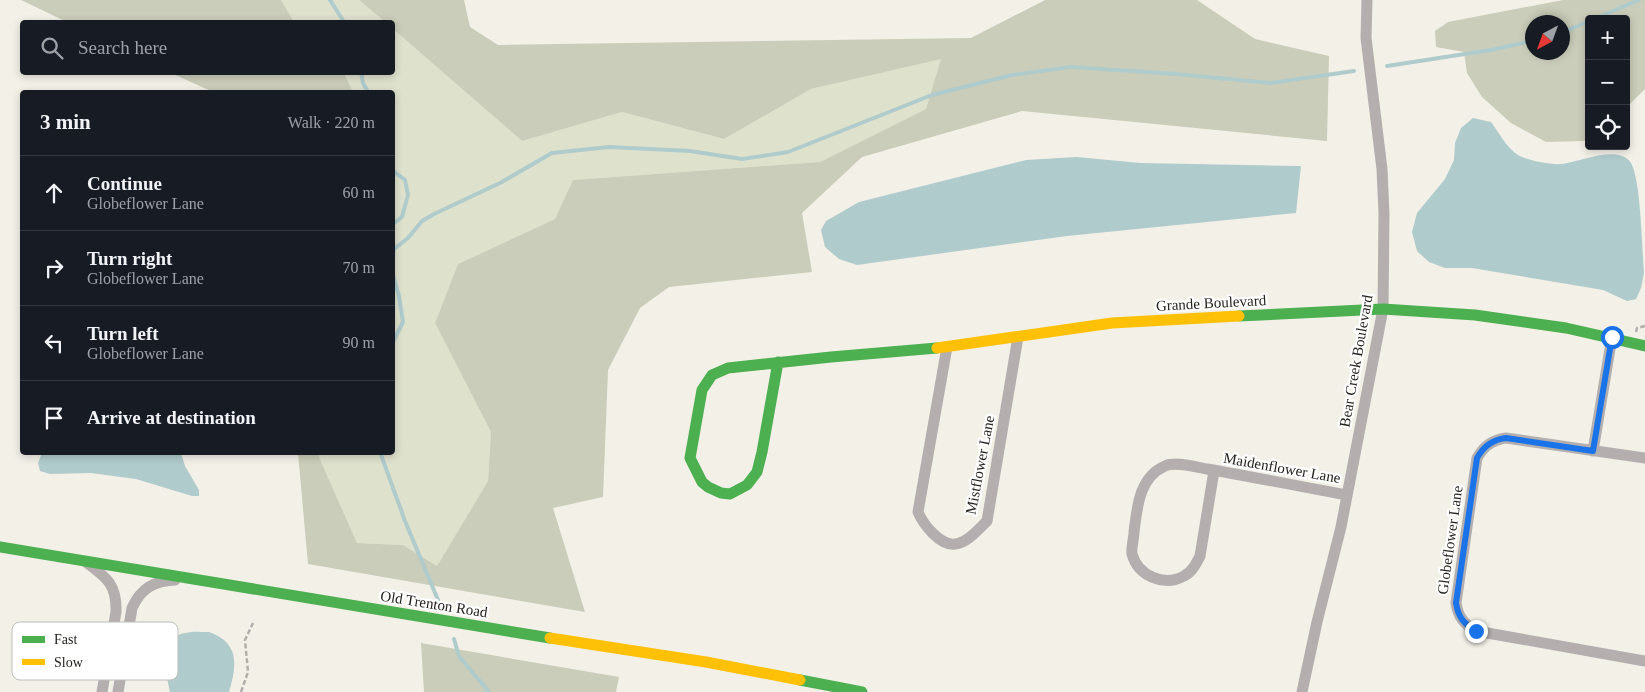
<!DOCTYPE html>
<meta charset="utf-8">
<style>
body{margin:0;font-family:Georgia,serif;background:#20242c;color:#f1f3f6}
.controls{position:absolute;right:15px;top:15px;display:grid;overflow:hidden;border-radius:5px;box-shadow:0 2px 8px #0003}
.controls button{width:45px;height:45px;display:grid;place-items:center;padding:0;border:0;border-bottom:1px solid #363941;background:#171b24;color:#f1f3f6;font:25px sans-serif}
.compass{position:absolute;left:1525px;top:15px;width:45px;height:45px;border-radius:50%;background:#171b24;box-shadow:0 2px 8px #0003;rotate:221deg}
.stop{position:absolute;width:15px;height:15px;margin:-11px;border:4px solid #1a73e8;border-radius:50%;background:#fff}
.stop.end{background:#1a73e8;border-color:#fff;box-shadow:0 1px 5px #0008}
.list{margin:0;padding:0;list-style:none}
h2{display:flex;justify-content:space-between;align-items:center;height:65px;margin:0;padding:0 20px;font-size:21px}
h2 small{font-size:16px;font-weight:400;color:#9ea1a6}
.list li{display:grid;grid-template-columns:32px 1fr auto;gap:15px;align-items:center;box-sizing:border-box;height:75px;padding:0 20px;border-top:1px solid #363941}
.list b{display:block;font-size:19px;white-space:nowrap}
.list p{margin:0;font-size:16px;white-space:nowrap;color:#9ea1a6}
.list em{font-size:16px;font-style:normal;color:#9ea1a6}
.icon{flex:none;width:28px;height:28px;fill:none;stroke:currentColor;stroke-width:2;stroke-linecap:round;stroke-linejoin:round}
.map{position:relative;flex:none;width:1645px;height:692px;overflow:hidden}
.search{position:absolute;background:#171b24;box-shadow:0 2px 8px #0003;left:20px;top:20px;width:375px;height:55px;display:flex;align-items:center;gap:12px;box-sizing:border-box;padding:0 18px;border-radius:5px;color:#9ea1a6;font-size:19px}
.panel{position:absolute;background:#171b24;box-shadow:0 2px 8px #0003;left:20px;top:90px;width:375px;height:365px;border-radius:5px}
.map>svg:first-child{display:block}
.green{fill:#dee1cc}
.forest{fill:#cacdb9;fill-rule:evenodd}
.water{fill:#b0cbcc}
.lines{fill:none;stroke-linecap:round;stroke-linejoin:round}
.stream{stroke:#b0cbcc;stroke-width:4}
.path{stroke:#b2aeac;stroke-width:2.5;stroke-dasharray:5 2.5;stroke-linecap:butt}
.street{stroke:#b4afae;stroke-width:11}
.fast{stroke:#4caf50;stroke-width:11}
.slow{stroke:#ffc107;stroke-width:11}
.route{stroke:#1a73e8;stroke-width:6}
.labels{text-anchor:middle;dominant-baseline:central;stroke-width:4.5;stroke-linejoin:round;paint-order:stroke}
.street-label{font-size:15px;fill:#25231e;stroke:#fff}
.key{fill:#fff;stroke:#bebdbc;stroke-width:1}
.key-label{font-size:14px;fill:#25231e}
</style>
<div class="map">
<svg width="1645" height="692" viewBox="0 0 1645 692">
<rect width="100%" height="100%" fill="#f3f0e8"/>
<!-- green -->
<path class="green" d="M281 0H359L385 22H294Z
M393 29 522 141 622 112 724 139 811 89 942 58 926 109 820 162 574 180 555 219 458 264 435 323 491 432 488 481 437 566 403 545 357 543 319 457 320 453 392 452V92H353L344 73 392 72Z"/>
<!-- forest -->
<path class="forest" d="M21 0H281L294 22H67Z
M359 0H464L470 27 498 45 971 38 1045 0H1197L1255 39 1329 56 1327 141 1022 111 862 157 802 213 812 272 669 287 640 308 608 370 603 497 553 508 585 612 308 564 298 453H320L319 457 357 543 403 545 437 566 488 481 491 432 435 323 458 264 555 219 573 180 820 162 926 109 941 59 811 89 724 139 622 112 522 141 393 29 392 22H385Z
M1563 0H1645V89L1626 108V19H1589V138L1584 141 1546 142 1511 123 1482 97 1467 73 1464 52 1436 47 1435 31 1448 22ZM1562 22V52H1532V22Z
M171 73H344L353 92H213Z
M421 643 619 677 616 692H424Z"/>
<!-- water -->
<path class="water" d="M1473 118 1491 122C1499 133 1507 148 1518 155 1528 161 1551 165 1562 164 1581 162 1618 144 1631 163 1641 180 1642 250 1644 273L1641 288 1636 299 1627 301 1603 290 1472 268H1445L1429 262 1417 251 1412 232 1417 213 1445 179 1454 160 1455 143 1461 128Z
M1077 157 1140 163 1301 166 1296 213 1067 236 857 265 839 259 825 247 821 230 826 221 859 202 1026 160Z
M42 453H181L185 466 199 490V496H192L136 479 91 473 50 474 40 471 38 463Z
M209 632C240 643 237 665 229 692H170C166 672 156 638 185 633 193 631 201 632 209 632Z"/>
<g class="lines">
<!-- stream -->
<path class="stream" d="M330 0 344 22
M1594 19 1639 0
M1562 33 1589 21
M1387 66 1491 50 1532 41
M361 72 363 83 368 92
M392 170 405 180 408 195 402 217 393 224 392 227
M392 242 394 249 392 259
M394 249 408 238 422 221 434 214 500 183 552 153 609 147 690 151 742 159 788 152 932 95 1012 75 1071 67 1176 74 1270 83 1354 71
M392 272 399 296 403 322 392 344
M380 452 405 521 438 600
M454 639 459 656 489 692"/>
<!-- path -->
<path class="path" d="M1636 332 1637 328 1645 326
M241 692 248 672 245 640 253 623"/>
<!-- street -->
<path class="street" d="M947 347 918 512C923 524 940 546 955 544 967 543 979 529 987 521L1018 337
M1593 451 1612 337
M1645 458 1506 438C1492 440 1484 446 1477 458L1456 603C1458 617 1464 624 1476 631L1645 661
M1214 471 1200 556C1196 564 1192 572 1184 576 1164 587 1138 576 1132 554 1131 548 1134 538 1134 532 1137 508 1139 477 1165 466 1176 461 1195 467 1207 469 1253 477 1299 486 1346 495
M86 562C106 577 117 584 116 612L102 692
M118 692 132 608C141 588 154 581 175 580
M1302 692 1317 622 1341 527 1383 309 1384 214 1382 169 1366 38 1367 0"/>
<!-- fast -->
<path class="fast" d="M1239 316 1383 309 1475 315 1566 328 1645 346
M778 362 762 452 757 472 747 485 730 494 721 493 708 487 702 482 690 458 702 390 712 375 728 368 831 357 937 348
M0 547 550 638
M800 680 862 692"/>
<!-- slow -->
<path class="slow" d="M937 348 1112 323 1239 316
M550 638 706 662 800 680"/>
</g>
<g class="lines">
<!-- route -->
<path class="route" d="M1476 631C1464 624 1458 617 1456 603L1477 458C1484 446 1492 440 1506 438L1593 451 1612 337"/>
</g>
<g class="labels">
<!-- street labels -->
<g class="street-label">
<text transform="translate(1211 303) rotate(-3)">Grande Boulevard</text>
<text transform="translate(1356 361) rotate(-80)">Bear Creek Boulevard</text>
<text transform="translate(980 465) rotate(-79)">Mistflower Lane</text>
<text transform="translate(1282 468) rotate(10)">Maidenflower Lane</text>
<text transform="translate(1450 540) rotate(-82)">Globeflower Lane</text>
<text transform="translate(434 604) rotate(9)">Old Trenton Road</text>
</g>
</g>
<!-- legend -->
<rect x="12" y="622" width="166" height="58" rx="8" class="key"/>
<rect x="22" y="636" width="23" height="7" fill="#4caf50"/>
<rect x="22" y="659" width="23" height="6" fill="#ffc107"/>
<g class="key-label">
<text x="54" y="644">Fast</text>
<text x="54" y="667">Slow</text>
</g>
</svg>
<div class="controls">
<button>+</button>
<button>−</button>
<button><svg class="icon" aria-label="locate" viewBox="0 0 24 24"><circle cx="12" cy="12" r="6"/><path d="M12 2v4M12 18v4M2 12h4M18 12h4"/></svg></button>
</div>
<svg class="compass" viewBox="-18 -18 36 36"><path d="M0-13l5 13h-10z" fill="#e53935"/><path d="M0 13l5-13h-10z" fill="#9ea1a6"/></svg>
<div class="stop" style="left:1612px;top:337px"></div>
<div class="stop end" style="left:1476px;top:631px"></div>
<div class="search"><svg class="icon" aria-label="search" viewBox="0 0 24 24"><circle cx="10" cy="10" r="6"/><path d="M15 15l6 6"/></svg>Search here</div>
<section class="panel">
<h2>3 min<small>Walk · 220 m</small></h2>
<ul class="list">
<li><svg class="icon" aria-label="ahead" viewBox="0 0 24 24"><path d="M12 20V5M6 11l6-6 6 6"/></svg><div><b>Continue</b><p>Globeflower Lane</p></div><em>60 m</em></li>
<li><svg class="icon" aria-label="right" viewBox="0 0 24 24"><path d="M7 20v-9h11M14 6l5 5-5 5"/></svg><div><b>Turn right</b><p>Globeflower Lane</p></div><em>70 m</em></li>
<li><svg class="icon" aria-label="left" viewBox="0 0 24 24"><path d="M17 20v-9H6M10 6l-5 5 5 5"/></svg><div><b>Turn left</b><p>Globeflower Lane</p></div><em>90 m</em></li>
<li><svg class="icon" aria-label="arrive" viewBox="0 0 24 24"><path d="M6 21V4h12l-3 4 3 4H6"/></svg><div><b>Arrive at destination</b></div></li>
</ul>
</section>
</div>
